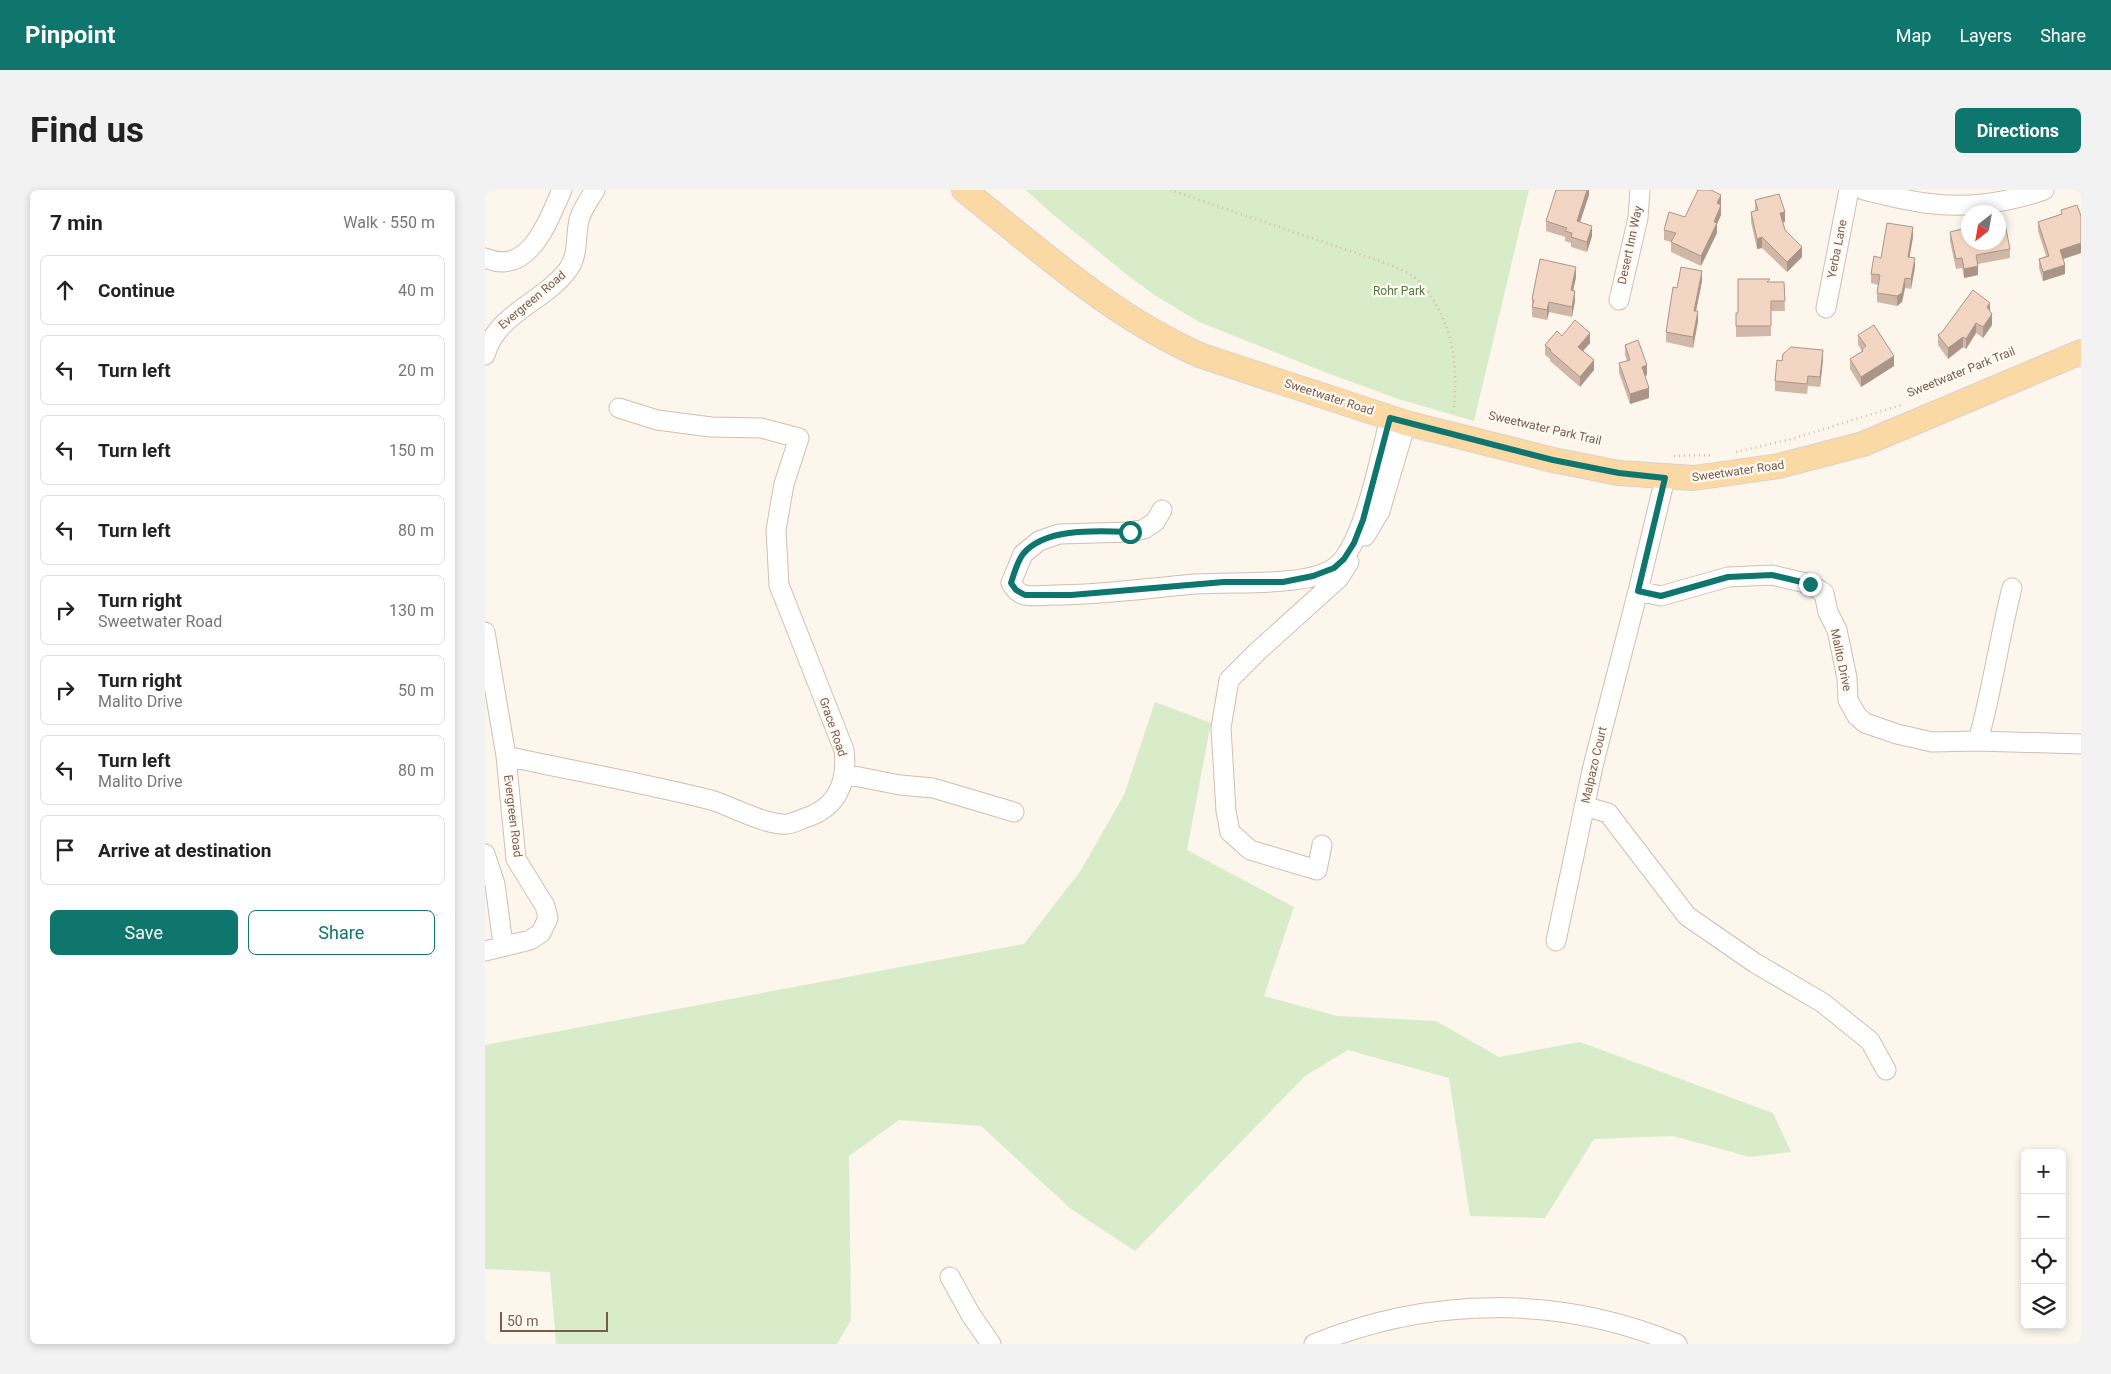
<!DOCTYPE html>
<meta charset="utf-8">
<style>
body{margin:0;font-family:Roboto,sans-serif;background:#f2f2f2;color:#222}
.controls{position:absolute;right:15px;bottom:15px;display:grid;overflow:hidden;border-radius:8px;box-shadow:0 2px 8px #0003}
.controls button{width:45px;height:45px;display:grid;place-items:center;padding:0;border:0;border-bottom:1px solid #e0e0e0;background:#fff;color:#222;font:25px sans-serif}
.compass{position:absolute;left:1476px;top:15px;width:45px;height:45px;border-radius:50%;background:#fff;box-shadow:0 2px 8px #0003;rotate:211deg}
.scale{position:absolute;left:15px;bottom:12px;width:108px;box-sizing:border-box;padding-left:5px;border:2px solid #7a5c4d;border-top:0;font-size:14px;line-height:18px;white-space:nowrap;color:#7a5c4d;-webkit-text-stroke:4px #fffaf3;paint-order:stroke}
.stop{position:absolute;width:15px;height:15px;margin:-11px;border:4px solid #0f766e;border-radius:50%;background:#fff}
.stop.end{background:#0f766e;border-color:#fff;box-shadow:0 1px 5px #0008}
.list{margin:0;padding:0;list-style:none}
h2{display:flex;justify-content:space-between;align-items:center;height:65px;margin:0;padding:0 20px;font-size:21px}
h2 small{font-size:16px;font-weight:400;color:#767676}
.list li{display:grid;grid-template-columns:32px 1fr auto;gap:15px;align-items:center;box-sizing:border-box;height:70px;margin:0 10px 10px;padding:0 10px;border:1px solid #e0e0e0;border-radius:8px}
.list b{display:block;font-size:19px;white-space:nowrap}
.list p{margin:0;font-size:16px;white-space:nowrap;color:#767676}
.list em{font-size:16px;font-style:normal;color:#767676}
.actions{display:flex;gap:10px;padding:15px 20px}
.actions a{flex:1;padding:11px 0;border:1px solid #0f766e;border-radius:8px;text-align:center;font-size:18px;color:#0f766e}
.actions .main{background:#0f766e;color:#fff}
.icon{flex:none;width:28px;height:28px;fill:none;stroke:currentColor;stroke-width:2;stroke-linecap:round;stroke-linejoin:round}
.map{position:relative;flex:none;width:1596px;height:1154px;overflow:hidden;border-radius:8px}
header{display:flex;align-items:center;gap:30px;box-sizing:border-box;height:70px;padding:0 25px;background:#0f766e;color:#fff}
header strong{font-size:24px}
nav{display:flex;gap:28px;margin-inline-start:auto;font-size:18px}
.intro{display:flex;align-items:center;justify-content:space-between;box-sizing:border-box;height:120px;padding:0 30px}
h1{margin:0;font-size:35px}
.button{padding:12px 22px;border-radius:8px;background:#0f766e;color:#fff;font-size:18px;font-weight:700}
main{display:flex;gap:30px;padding:0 30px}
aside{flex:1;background:#fff;border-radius:8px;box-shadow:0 2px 8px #0003}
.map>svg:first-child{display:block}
.green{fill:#d8ecc9}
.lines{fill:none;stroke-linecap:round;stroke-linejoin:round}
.minor-casing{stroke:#d1beb0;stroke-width:21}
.major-casing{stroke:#dad1cd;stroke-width:26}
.path{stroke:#d9b8a5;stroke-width:2.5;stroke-dasharray:1 4;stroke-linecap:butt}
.minor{stroke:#fff;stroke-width:19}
.major{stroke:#fbd9a5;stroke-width:24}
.wall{fill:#d1b7a8}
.shaded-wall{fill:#aa9588}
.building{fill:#f3d5c3;stroke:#aa9588}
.route{stroke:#0f766e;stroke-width:6}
.labels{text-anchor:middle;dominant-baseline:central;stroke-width:4.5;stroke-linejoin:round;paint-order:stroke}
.street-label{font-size:12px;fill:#7a5c4d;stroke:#fffaf3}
.park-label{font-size:12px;fill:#537a41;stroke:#fffaf3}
</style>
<header>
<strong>Pinpoint</strong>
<nav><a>Map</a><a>Layers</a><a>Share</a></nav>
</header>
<div class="intro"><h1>Find us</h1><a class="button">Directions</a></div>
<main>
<aside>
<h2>7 min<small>Walk · 550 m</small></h2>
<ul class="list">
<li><svg class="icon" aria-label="ahead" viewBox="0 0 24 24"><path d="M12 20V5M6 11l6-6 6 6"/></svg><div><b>Continue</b></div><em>40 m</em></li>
<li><svg class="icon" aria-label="left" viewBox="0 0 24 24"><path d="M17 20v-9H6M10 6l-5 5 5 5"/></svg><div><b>Turn left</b></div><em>20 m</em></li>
<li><svg class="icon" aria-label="left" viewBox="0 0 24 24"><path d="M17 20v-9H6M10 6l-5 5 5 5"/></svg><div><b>Turn left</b></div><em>150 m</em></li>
<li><svg class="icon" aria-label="left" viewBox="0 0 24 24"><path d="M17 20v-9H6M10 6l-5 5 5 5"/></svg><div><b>Turn left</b></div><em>80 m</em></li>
<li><svg class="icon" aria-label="right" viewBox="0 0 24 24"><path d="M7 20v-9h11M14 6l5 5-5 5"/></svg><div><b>Turn right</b><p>Sweetwater Road</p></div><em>130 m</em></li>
<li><svg class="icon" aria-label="right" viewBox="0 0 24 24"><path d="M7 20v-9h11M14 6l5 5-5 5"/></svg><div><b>Turn right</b><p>Malito Drive</p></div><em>50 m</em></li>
<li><svg class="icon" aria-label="left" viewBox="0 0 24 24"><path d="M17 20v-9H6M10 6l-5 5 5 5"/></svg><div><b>Turn left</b><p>Malito Drive</p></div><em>80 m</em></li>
<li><svg class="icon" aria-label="arrive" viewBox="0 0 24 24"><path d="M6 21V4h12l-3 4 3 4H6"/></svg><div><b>Arrive at destination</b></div></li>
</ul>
<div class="actions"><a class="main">Save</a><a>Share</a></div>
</aside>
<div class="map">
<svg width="1596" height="1154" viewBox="0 0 1596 1154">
<rect width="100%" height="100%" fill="#fdf6ec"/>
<!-- green -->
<path class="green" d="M541 0H1044L989 231 913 209 837 181 714 132 668 104 641 84 565 22Z
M670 512 726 533 702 660 809 717 779 806 852 826 951 831 1014 867 1095 852 1288 923 1306 962 1265 967 1188 946 1109 949 1060 1028 985 1026 964 888 863 860 820 886 650 1061 586 1019 496 936 414 930 364 966 366 1130 352 1154H71L65 1082 0 1079V855L539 754 596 680 639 605Z"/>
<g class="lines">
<!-- minor casing -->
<g class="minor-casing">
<path id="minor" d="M1379 0C1399 5 1420 10 1440 13 1479 19 1522 13 1559 0
M0 68C45 87 63 30 77 0
M1134 110 1153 28 1155 0
M1341 118 1364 0
M0 165C12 123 57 113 82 81 94 66 90 48 94 30 97 19 104 10 110 0
M677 320 670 332 659 339 645 342 574 344 554 351 538 364 526 393C529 398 533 404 540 405 549 407 561 405 570 405 617 405 664 398 710 394 739 392 769 394 798 391 814 390 835 387 849 378 878 360 896 262 905 228
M880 346 895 321 921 233
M1153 401 1176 406 1243 387 1287 385 1325 394 1339 403 1343 422 1352 440 1362 488 1363 510 1372 526 1380 533 1412 544 1447 552 1493 551 1596 554
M0 442 21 566 31 669 60 716 63 728 56 743 45 750 0 761
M1493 551C1507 501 1514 449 1527 398
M21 566C89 581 158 593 226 610 246 616 282 636 302 634 307 634 314 630 320 628 352 618 363 593 359 560L294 395 291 340 299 294 314 248 276 238 226 237 172 230 134 218
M359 584 415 595 448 598 529 622
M1099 616 1123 623 1202 726 1270 773 1338 813 1385 851 1401 880
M837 655 832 680 765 660 745 642 741 621 736 538 744 490 773 461 854 388 864 372
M0 664 10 694 18 755
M1071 751 1108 576 1153 401 1180 288
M465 1087 486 1125 506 1154
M829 1154C944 1106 1077 1105 1192 1154"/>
</g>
<!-- major casing -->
<g class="major-casing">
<path id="major" d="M479 0C556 61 626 126 717 166L921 233 1068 270 1134 283 1209 288 1294 276 1378 254 1596 162"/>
</g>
<!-- path -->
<path class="path" d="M685 0 886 68C904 75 927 81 940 97 944 101 947 108 950 113 971 148 973 186 968 225
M1251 262 1307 249 1419 214
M1189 266 1226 265"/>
<!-- minor -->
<use href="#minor" class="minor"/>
<!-- major -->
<use href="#major" class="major"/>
</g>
<!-- wall -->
<path class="wall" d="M1104 0V5L1095 32 1107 46 1102 62 1086 57V53L1080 51V47L1061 41V31Z
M1270 10 1300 32H1298L1300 40 1317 67 1302 82 1277 58 1272 59 1266 32V22L1270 21Z
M1236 15V25L1232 34V43L1216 76 1186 62V52L1179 50V40L1200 27Z
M1576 20 1596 26V63L1578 69 1580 84 1558 91 1554 78V69L1561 66 1553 41V32L1576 24Z
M1482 41 1525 59V68L1493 74V85L1479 88 1477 78 1471 79 1465 51V42Z
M1428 47 1424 67 1430 77 1426 99 1420 98 1417 112 1412 116 1392 112V103L1393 95 1386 93V84L1396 68Z
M1091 87 1088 101 1090 111 1087 127 1064 122 1062 130 1047 127V109Z
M1217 91 1211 121 1213 131 1208 158 1181 152V142L1192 98Z
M1285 92H1299L1300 121H1286V146L1251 147V123H1253Z
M1505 121 1507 135 1498 148 1491 143 1481 159 1478 157 1463 169 1453 155V145Z
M1373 145 1409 176 1376 197 1365 179V169L1377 161 1373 155Z
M1077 146 1105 153 1098 161 1109 180 1095 197 1065 171V169L1060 165V155Z
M1140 155 1162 185 1160 186 1164 208 1145 214 1134 183V173L1142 171 1140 165Z
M1338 170 1335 197 1323 196 1322 204 1290 201V191L1297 171Z"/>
<!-- shaded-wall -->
<path class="shaded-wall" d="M1102 0H1104V5L1092 41V31Z
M1236 5V25L1232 34V43L1216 76V66L1229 32 1232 13Z
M1300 22V32L1295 33V23Z
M1107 36V46L1102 62V52Z
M1428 37V47L1423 76V67Z
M1277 47V58L1272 59V49Z
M1596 53V63L1575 70V60Z
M1317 57V67L1302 82V72Z
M1430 68V77L1426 99V89Z
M1580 75V84L1558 91V82Z
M1493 76V85L1479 88V79Z
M1091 77V87L1086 110V100Z
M1217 81V91L1209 131V121Z
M1420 88V98L1417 112 1412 116V106Z
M1090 101V111L1087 127V117Z
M1064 112V122L1062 130V120Z
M1505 113V123L1502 117Z
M1213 121V131L1208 158V147Z
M1507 124V135L1498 148V137Z
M1491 133V143L1481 159V149Z
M1105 143V153L1093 167V157Z
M1478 147V157L1463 169V158Z
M1338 160V170L1335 197V187Z
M1409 166V176L1376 197V187Z
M1109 170V180L1095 197V187Z
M1162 175V185L1157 187V177Z
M1164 198V208L1145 214V204Z"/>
<!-- building -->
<path class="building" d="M1071 0H1102L1092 31 1107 36 1102 52 1086 47 1087 43 1080 41 1082 38 1061 31Z
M1213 0H1226L1236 5 1232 13 1236 15 1229 32 1232 33 1216 66 1186 52 1191 43 1179 40 1184 22 1200 27Z
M1294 4 1300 22 1295 23 1300 40 1317 57 1302 72 1277 47 1272 49 1266 22 1273 20 1270 10Z
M1592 15 1596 26V53L1575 60 1580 75 1558 82 1554 69 1564 66 1553 32 1577 24 1576 20Z
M1402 33 1428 37 1423 67 1430 68 1426 89 1420 88 1417 103 1412 106 1392 103 1395 85 1386 84 1389 66 1396 68Z
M1520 34 1525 59 1491 65 1493 76 1479 79 1477 68 1471 69 1465 42 1481 38 1482 41H1484V52H1514V35Z
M1055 69 1091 77 1086 100 1090 101 1087 117 1064 112 1062 120 1047 117 1049 110 1047 109Z
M1196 77 1217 81 1209 121H1213L1208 147 1181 142 1188 97 1192 98Z
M1253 89H1285L1282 92H1299L1300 111H1286V136H1251V123H1253Z
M1488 100 1505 113 1502 117 1507 124 1498 137 1491 133 1481 149 1478 147 1463 158 1453 145 1457 142Z
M1090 130 1105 143 1093 157 1109 170 1095 187 1065 161 1066 160 1060 155 1072 141 1077 146Z
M1389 135 1409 166 1376 187 1365 169 1378 161 1377 159 1381 156 1373 145Z
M1153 150 1162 175 1157 177 1164 198 1145 204 1134 173 1145 170 1140 155Z
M1306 157 1338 160 1335 187 1323 186 1322 194 1290 191 1292 170 1297 171 1298 164Z"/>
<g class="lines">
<!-- route -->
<path class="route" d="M645 342C614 341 560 337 538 364 532 372 529 384 526 393L531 400 540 405H586L739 392H798L828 386 849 378 859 369 869 353 878 330 905 228 1068 270 1134 283 1180 288 1153 401 1176 406 1243 387 1287 385 1325 394"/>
</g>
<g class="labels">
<!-- street labels -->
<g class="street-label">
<text transform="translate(1145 55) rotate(-78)">Desert Inn Way</text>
<text transform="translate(1352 59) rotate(-79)">Yerba Lane</text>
<text transform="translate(47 110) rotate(-40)">Evergreen Road</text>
<text transform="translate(1476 182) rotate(-22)">Sweetwater Park Trail</text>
<text transform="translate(844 207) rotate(18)">Sweetwater Road</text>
<text transform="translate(1060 238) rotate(13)">Sweetwater Park Trail</text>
<text transform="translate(1253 281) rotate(-8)">Sweetwater Road</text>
<text transform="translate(1356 470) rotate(78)">Malito Drive</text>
<text transform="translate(348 537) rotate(71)">Grace Road</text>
<text transform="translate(1109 575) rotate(-77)">Malpazo Court</text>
<text transform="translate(28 626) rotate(83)">Evergreen Road</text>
</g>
<!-- park labels -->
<g class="park-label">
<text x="914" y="101">Rohr Park</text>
</g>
</g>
</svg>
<div class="controls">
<button>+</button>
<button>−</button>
<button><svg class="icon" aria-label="locate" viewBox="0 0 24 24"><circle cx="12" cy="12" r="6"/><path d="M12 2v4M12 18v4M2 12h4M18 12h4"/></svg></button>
<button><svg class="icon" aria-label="layers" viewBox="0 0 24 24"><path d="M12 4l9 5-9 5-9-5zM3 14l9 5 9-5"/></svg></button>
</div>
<svg class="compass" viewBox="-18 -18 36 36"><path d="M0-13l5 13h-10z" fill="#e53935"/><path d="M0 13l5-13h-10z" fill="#767676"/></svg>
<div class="scale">50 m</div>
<div class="stop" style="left:645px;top:342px"></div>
<div class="stop end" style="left:1325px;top:394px"></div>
</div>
</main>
